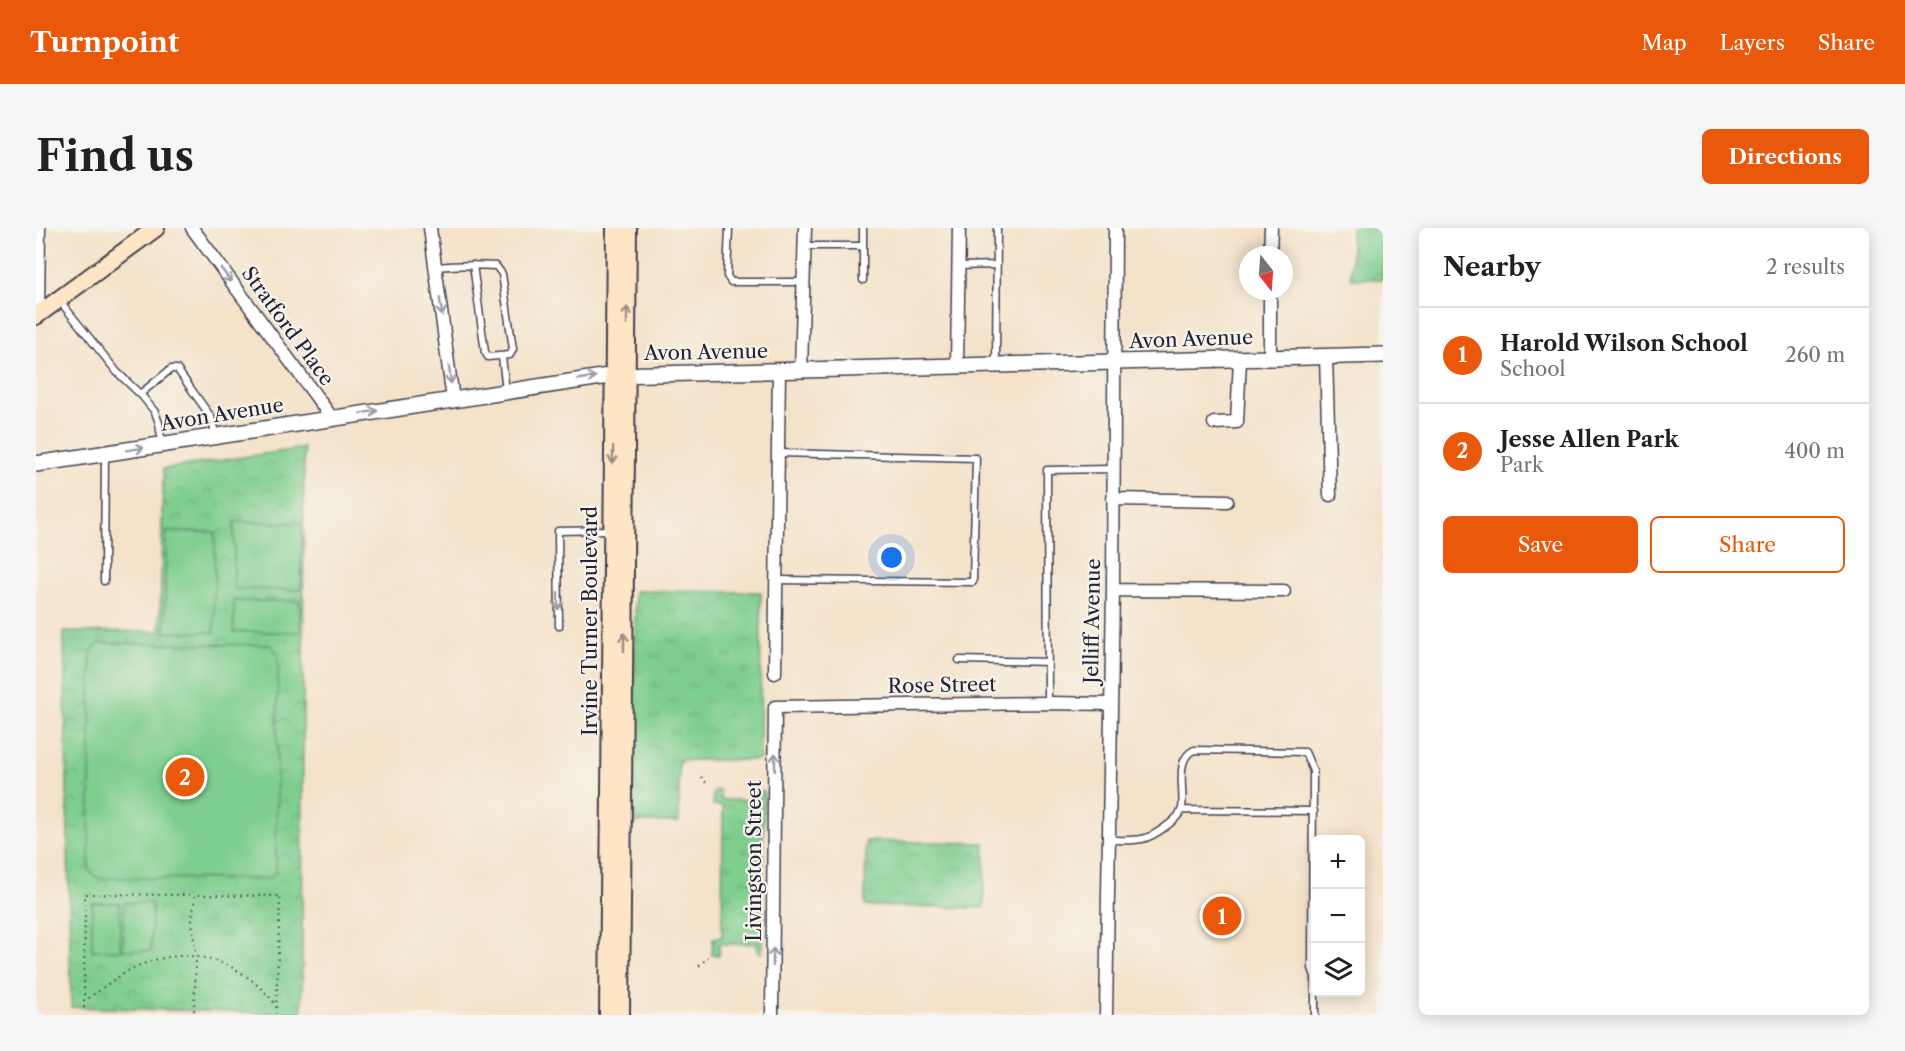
<!DOCTYPE html>
<meta charset="utf-8">
<style>
body{margin:0;font-family:"Libre Caslon Text",serif;background:#f6f6f6;color:#202124}
.controls{position:absolute;right:18px;bottom:18px;display:grid;overflow:hidden;border-radius:9px;box-shadow:0 3px 15px #0003}
.controls button{width:54px;height:54px;display:grid;place-items:center;padding:0;border:0;border-bottom:2px solid #e0e0e0;background:#fff;color:#202124;font:30px sans-serif}
.compass{position:absolute;left:1203px;top:18px;width:54px;height:54px;border-radius:50%;background:#fff;box-shadow:0 3px 15px #0003;rotate:163deg}
.you{position:absolute;left:856px;top:330px;width:21px;height:21px;margin:-15px;border:4px solid #fff;border-radius:50%;background:#1a73e8;box-shadow:0 0 0 9px #1a73e833}
.badge{display:grid;place-items:center;width:39px;height:39px;border-radius:50%;background:#ea580c;color:#fff;font-size:20px;font-weight:700}
.pin{position:absolute;translate:-50% -50%;border:3px solid #fff;box-shadow:0 2px 6px #0006}
.list{margin:0;padding:0;list-style:none}
h2{display:flex;justify-content:space-between;align-items:center;height:78px;margin:0;padding:0 24px;font-size:26px}
h2 small{font-size:20px;font-weight:400;color:#757577}
.list li{display:grid;grid-template-columns:39px 1fr auto;gap:18px;align-items:center;box-sizing:border-box;height:96px;padding:0 24px;border-top:2px solid #e0e0e0}
.list b{display:block;font-size:22px;white-space:nowrap}
.list p{margin:0;font-size:20px;white-space:nowrap;color:#757577}
.list em{font-size:20px;font-style:normal;color:#757577}
.actions{display:flex;gap:12px;padding:18px 24px}
.actions a{flex:1;padding:14px 0;border:2px solid #ea580c;border-radius:9px;text-align:center;font-size:21px;color:#ea580c}
.actions .main{background:#ea580c;color:#fff}
.icon{flex:none;width:33px;height:33px;fill:none;stroke:currentColor;stroke-width:2;stroke-linecap:round;stroke-linejoin:round}
.map{position:relative;flex:none;width:1347px;height:787px;overflow:hidden;border-radius:9px}
header{display:flex;align-items:center;gap:36px;box-sizing:border-box;height:84px;padding:0 30px;background:#ea580c;color:#fff}
header strong{font-size:28px}
nav{display:flex;gap:33px;margin-inline-start:auto;font-size:21px}
.intro{display:flex;align-items:center;justify-content:space-between;box-sizing:border-box;height:144px;padding:0 36px}
h1{margin:0;font-size:42px}
.button{padding:15px 27px;border-radius:9px;background:#ea580c;color:#fff;font-size:21px;font-weight:700}
main{display:flex;gap:36px;padding:0 36px}
aside{flex:1;background:#fff;border-radius:9px;box-shadow:0 3px 15px #0003}
.map>svg:first-child{display:block}
.grass{fill:url(#grass-tufts);stroke:#507864;stroke-width:1.5}
.park{fill:url(#park-crowns);stroke:#507864;stroke-width:1.5}
.pitch{fill:#7ece8e;stroke:#507864;stroke-width:1.5}
.lines{fill:none;stroke-linecap:round;stroke-linejoin:round}
.service-casing{stroke:#423f50;stroke-width:9}
.minor-casing{stroke:#423f50;stroke-width:15}
.tertiary-casing{stroke:#423f50;stroke-width:18}
.secondary-casing{stroke:#423f50;stroke-width:20}
.path{stroke:#423f50;stroke-width:2;stroke-dasharray:1.5 4.5;stroke-linecap:butt}
.service{stroke:#fff;stroke-width:6}
.minor{stroke:#fff;stroke-width:12}
.tertiary{stroke:#fff;stroke-width:15}
.secondary{stroke:#fee5c5;stroke-width:16}
.oneway{stroke:#9c9ca7}
.oneway2{stroke:#9b8d87}
.labels{text-anchor:middle;dominant-baseline:central;stroke-width:4.5;stroke-linejoin:round;paint-order:stroke}
.street-label{font-size:20px;fill:#22223b;stroke:#f7f3e8}
</style>
<header>
<strong>Turnpoint</strong>
<nav><a>Map</a><a>Layers</a><a>Share</a></nav>
</header>
<div class="intro"><h1>Find us</h1><a class="button">Directions</a></div>
<main>
<div class="map">
<svg width="1347" height="787" viewBox="0 0 1347 787">
<defs>
<pattern id="grass-tufts" width="24" height="20" patternUnits="userSpaceOnUse" patternTransform="scale(1.5)"><rect width="24" height="20" fill="#7ece8e"/><path d="M3 7l-1-3M5 7V3M7 7l1-3M15 17l-1-3M17 17v-4M19 17l1-3" fill="none" stroke="#6db17b"/></pattern>
<pattern id="park-crowns" width="20" height="18" patternUnits="userSpaceOnUse" patternTransform="scale(1.5)"><rect width="20" height="18" fill="#7ece8e"/><path d="M2 6a3 3 0 1 1 6 0M12 15a3 3 0 1 1 6 0" fill="none" stroke="#6db17b"/></pattern>
</defs>
<rect width="100%" height="100%" fill="#f7f3e8"/>
<filter id="ink" filterUnits="userSpaceOnUse"><feTurbulence type="fractalNoise" baseFrequency=".0167" numOctaves="2"/><feDisplacementMap in="SourceGraphic" scale="12" xChannelSelector="R" yChannelSelector="G"/><feConvolveMatrix kernelMatrix="1 2 1 2 8 2 1 2 1" color-interpolation-filters="sRGB"/></filter>
<filter id="wash" filterUnits="userSpaceOnUse"><feTurbulence type="fractalNoise" baseFrequency=".008" numOctaves="4" result="noise"/><feDisplacementMap in="SourceGraphic" scale="24" xChannelSelector="R" yChannelSelector="G"/><feGaussianBlur stdDeviation="1.35" result="paint"/><feColorMatrix in="noise" values="0 0 0 0 0 0 0 0 0 0 0 0 0 0 0 0 0 1.4 0 .05"/><feComposite in="paint" operator="in"/></filter>
<g filter="url(#wash)">
<rect width="100%" height="100%" fill="#f4e2c9"/>
<!-- grass -->
<path class="grass" d="M599 363 725 364 724 532H643V594H598Z
M680 562 684 563 685 572H722L724 563H728L726 725 722 724 721 716H685L683 717V727H676L677 710 686 709 687 578 677 577V565Z"/>
<!-- park -->
<path class="park" d="M1315 0H1347V51H1315Z
M268 220 266 786 35 779 28 404 124 403 127 241Z
M830 613 949 615 948 680 829 678Z"/>
<!-- pitch -->
<path class="pitch" d="M198 294 266 295 265 362 198 361Z
M130 304H179L178 404H129Z
M198 373H264V404H198Z
M64 415 234 417 242 425 240 644 232 651 61 650 53 642 55 423Z
M56 675H84V722H56Z
M88 675H116L115 723 87 722Z"/>
</g>
<g filter="url(#ink)">
<g class="lines">
<!-- service casing -->
<g class="service-casing">
<path id="service" d="M693 0 691 48 695 54H767
M827 0V52
M769 18H827
M923 38 961 37
M399 39C420 37 440 37 460 38L466 46 477 121 474 127 452 129 449 124 437 37
M23 72 81 144 106 168 119 184 123 195 126 216
M466 129 470 163
M960 136 961 0
M104 166 135 141H141L175 189 180 208
M740 352 937 354 940 230 743 225
M68 353 69 226
M523 398 522 303 574 302
M923 432 1012 434
M1012 475 1011 242 1077 241
M1146 582 1278 583
M1073 612C1083 612 1095 613 1106 611 1117 609 1144 591 1146 580 1149 563 1138 531 1158 522L1269 524 1277 543 1276 740 1279 749V787"/>
</g>
<!-- minor casing -->
<g class="minor-casing">
<path id="minor" d="M156 0 296 190
M394 0 417 172
M1234 27 1235 0
M2 86 3 0
M1290 128 1294 267
M1234 130V63
M921 138 923 0
M765 142 769 0
M1178 195 1201 194 1204 131
M1077 271 1191 273
M1077 362 1248 363
M739 445 743 143
M736 787 739 479 1012 475 1074 476
M1070 787 1077 362 1079 0"/>
</g>
<!-- tertiary casing -->
<g class="tertiary-casing">
<path id="tertiary" d="M0 236 579 147 1347 127"/>
</g>
<!-- secondary casing -->
<g class="secondary-casing">
<path id="secondary" d="M0 88 120 0
M572 787 579 0
M585 787 592 0"/>
</g>
<!-- path -->
<path class="path" d="M665 549 673 558
M663 738 672 729
M48 773 49 666 158 667
M48 780V773C66 761 82 747 102 738 155 715 206 733 240 777
M158 783 160 732 156 693 159 667 244 668 240 785"/>
<!-- service -->
<use href="#service" class="service"/>
<!-- minor -->
<use href="#minor" class="minor"/>
<!-- tertiary -->
<use href="#tertiary" class="tertiary"/>
<!-- secondary -->
<use href="#secondary" class="secondary"/>
</g>
<!-- one-way arrows -->
<defs><path id="oneway-shaft" d="M-6 0H5M1.5-3L5.5 0L1.5 3" fill="none" stroke-width="1.6" stroke-linecap="round" stroke-linejoin="round" transform="scale(1.5)"/></defs>
<g class="oneway">
<use href="#oneway-shaft" transform="translate(190 47) rotate(54)"/>
<use href="#oneway-shaft" transform="translate(405 79) rotate(82)"/>
<use href="#oneway-shaft" transform="translate(414 147) rotate(83)"/>
<use href="#oneway-shaft" transform="translate(551 150) rotate(-8)"/>
<use href="#oneway-shaft" transform="translate(333 184) rotate(-9)"/>
<use href="#oneway-shaft" transform="translate(99 221) rotate(-9)"/>
<use href="#oneway-shaft" transform="translate(522 373) rotate(90)"/>
<use href="#oneway-shaft" transform="translate(739 534) rotate(-89)"/>
<use href="#oneway-shaft" transform="translate(737 729) rotate(-89)"/>
</g>
<g class="oneway2">
<use href="#oneway-shaft" transform="translate(591 88) rotate(-90)"/>
<use href="#oneway-shaft" transform="translate(577 227) rotate(91)"/>
<use href="#oneway-shaft" transform="translate(588 414) rotate(-90)"/>
</g>
</g>
<g class="labels">
<!-- street labels -->
<g class="street-label">
<text transform="translate(252 98) rotate(54)">Stratford Place</text>
<text transform="translate(1155 111) rotate(-2)">Avon Avenue</text>
<text transform="translate(670 124) rotate(-1)">Avon Avenue</text>
<text transform="translate(186 186) rotate(-9)">Avon Avenue</text>
<text transform="translate(554 393) rotate(-90)">Irvine Turner Boulevard</text>
<text transform="translate(1056 393) rotate(-89)">Jelliff Avenue</text>
<text transform="translate(906 457) rotate(-1)">Rose Street</text>
<text transform="translate(718 633) rotate(-90)">Livingston Street</text>
</g>
</g>
</svg>
<div class="controls">
<button>+</button>
<button>−</button>
<button><svg class="icon" aria-label="layers" viewBox="0 0 24 24"><path d="M12 4l9 5-9 5-9-5zM3 14l9 5 9-5"/></svg></button>
</div>
<svg class="compass" viewBox="-18 -18 36 36"><path d="M0-13l5 13h-10z" fill="#e53935"/><path d="M0 13l5-13h-10z" fill="#757577"/></svg>
<div class="you"></div>
<div class="pin badge" style="left:1186px;top:688px">1</div>
<div class="pin badge" style="left:149px;top:549px">2</div>
</div>
<aside>
<h2>Nearby<small>2 results</small></h2>
<ul class="list">
<li><span class="badge">1</span><div><b>Harold Wilson School</b><p>School</p></div><em>260 m</em></li>
<li><span class="badge">2</span><div><b>Jesse Allen Park</b><p>Park</p></div><em>400 m</em></li>
</ul>
<div class="actions"><a class="main">Save</a><a>Share</a></div>
</aside>
</main>
